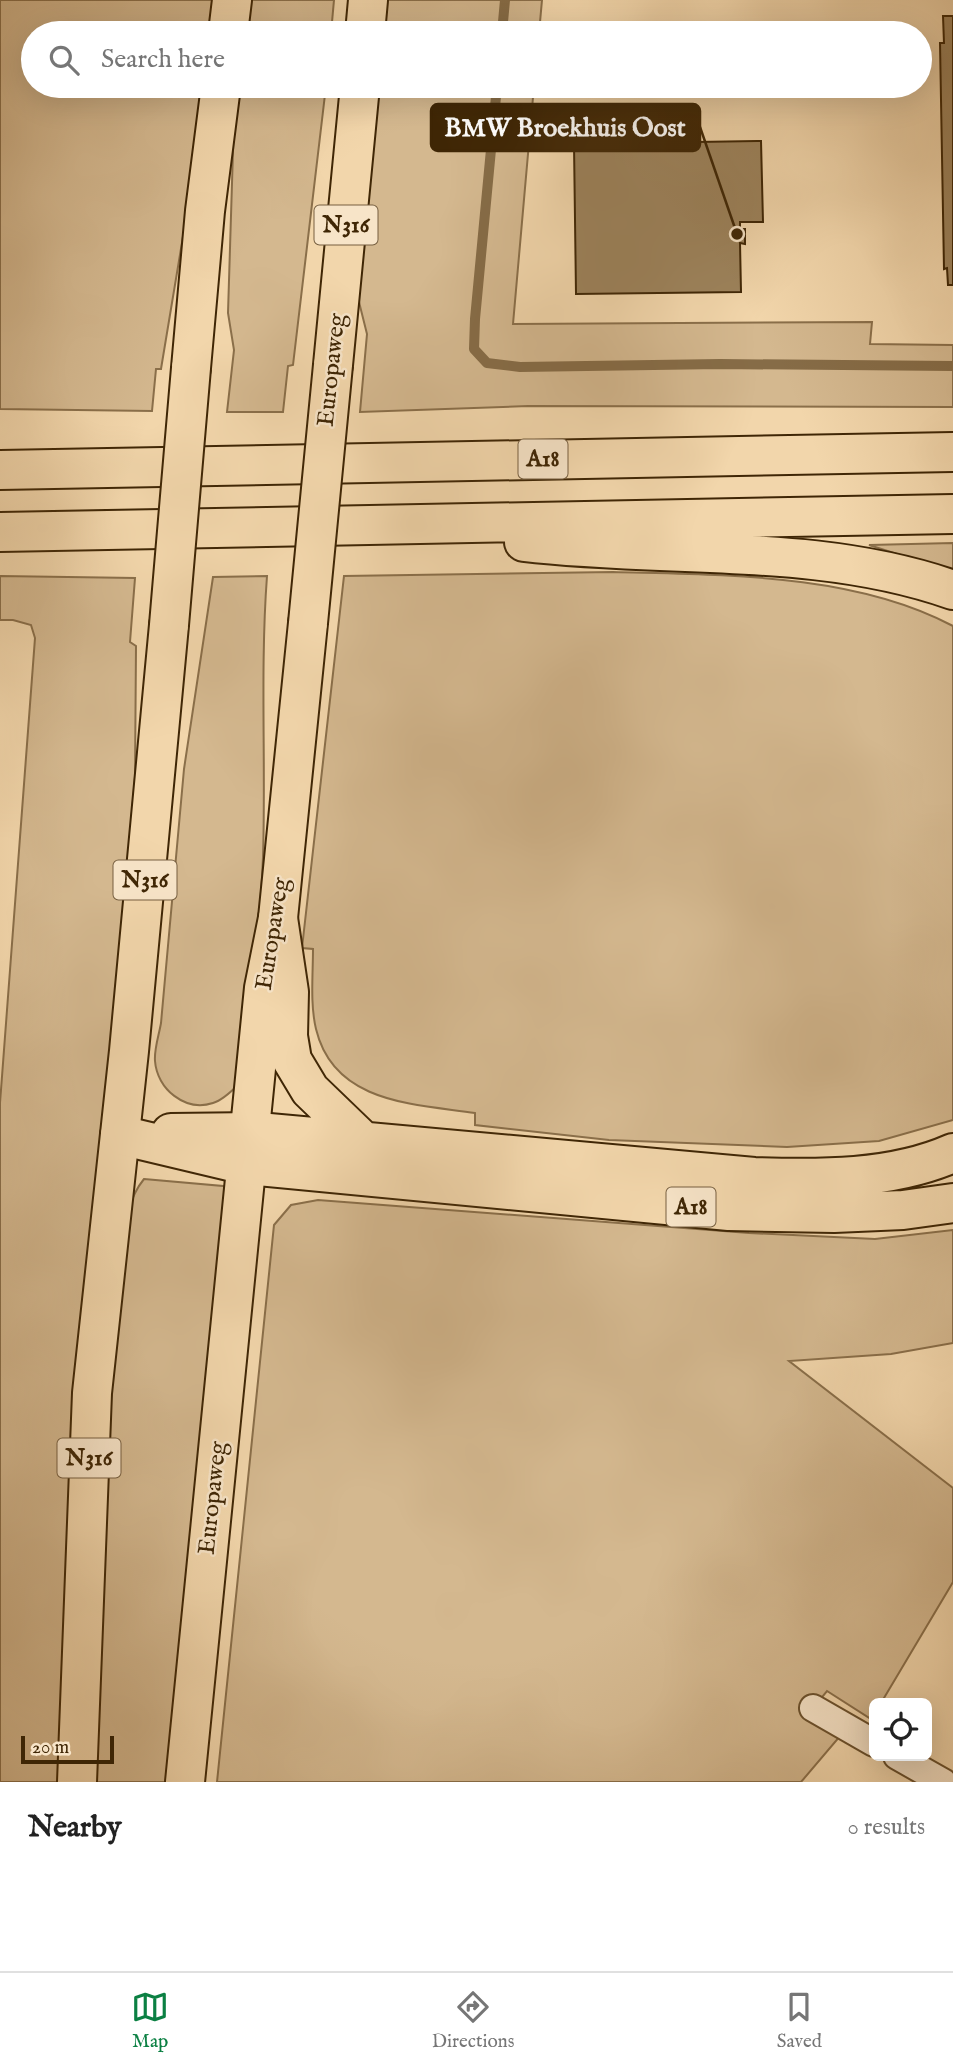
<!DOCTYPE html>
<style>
body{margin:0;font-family:"IM FELL English",serif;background:#f6f6f6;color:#222}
.controls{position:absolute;right:21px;bottom:21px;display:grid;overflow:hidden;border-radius:10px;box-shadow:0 7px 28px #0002}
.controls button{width:63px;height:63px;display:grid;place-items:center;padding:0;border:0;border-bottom:2px solid #e0e0e0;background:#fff;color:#222;font:35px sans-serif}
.scale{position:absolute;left:21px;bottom:18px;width:93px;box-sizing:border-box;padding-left:7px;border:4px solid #3f2605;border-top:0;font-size:19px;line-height:24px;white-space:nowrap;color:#3f2605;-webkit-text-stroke:5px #f7e4c8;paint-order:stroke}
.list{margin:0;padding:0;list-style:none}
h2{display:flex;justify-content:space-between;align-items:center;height:91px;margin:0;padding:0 28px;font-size:30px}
h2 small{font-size:23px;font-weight:400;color:#767676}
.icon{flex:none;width:38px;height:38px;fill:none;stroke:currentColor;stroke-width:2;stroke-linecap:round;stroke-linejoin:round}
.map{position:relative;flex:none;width:953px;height:1782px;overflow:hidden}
.search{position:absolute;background:#fff;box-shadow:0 7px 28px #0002;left:21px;right:21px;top:21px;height:77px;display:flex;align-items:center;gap:18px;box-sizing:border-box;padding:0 24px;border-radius:38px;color:#767676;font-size:26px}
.sheet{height:189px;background:#fff}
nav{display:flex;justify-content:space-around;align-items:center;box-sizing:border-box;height:98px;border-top:2px solid #e0e0e0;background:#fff;font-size:19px;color:#767676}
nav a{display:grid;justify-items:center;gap:4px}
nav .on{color:#0b8043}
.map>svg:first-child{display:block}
.green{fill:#d4b88f;stroke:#8a6f4a;stroke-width:2}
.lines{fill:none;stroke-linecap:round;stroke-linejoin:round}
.stream{stroke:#866c47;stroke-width:10}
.building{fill:#9c825b;stroke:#3f2605;stroke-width:2}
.street-casing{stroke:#6c522e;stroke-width:30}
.primary-casing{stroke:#3f2605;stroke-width:42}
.highway-casing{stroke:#3f2605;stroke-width:42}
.street{stroke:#f7e4c8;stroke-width:26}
.primary{stroke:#f2d6ab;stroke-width:38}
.highway{stroke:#f2d6ab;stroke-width:38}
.primary-bridge-casing{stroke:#3f2605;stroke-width:42;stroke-linecap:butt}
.primary-bridge{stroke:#f2d6ab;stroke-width:38}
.labels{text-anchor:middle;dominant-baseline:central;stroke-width:5;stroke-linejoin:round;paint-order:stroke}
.shield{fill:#f7e4c8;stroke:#765f40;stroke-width:2}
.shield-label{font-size:23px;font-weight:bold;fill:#3f2605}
.street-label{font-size:24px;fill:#3f2605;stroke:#f7e4c8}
.leader{fill:none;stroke:#3f2605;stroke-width:2.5}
.callout-dot{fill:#3f2605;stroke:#f7e4c8;stroke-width:2.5}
.callout{fill:#3f2605;stroke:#3f2605;stroke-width:2.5}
.callout-label{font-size:26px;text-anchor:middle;font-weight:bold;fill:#fff}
</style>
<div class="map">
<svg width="953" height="1782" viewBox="0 0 953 1782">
<rect width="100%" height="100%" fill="#f2d6ab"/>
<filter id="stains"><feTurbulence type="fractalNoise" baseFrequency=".00286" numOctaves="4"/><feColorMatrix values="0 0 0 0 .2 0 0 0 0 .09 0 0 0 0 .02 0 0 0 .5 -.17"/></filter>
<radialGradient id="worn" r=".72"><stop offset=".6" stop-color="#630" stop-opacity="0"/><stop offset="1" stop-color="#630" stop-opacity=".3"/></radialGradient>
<!-- green -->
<path class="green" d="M0 0H220L216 33H33V86H208L161 369H156L152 411 0 409Z
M244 0H334L331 33H241Z
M387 0H542L539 33H384Z
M235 86H326L293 365 288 366 283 412H227L234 350 228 313Z
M379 86H534L513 324 872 322 870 344 953 345V407L528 406 360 412 367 334 358 298Z
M953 543V572L869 545Z
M613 572C722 575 854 573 953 626V1120L879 1141 787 1147 609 1140 475 1125V1113C415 1104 334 1104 316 1029 310 1004 313 975 313 949L302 948 344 576Z
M0 576 135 578 130 642 136 646 135 777 66 1575 62 1782H0V1103L35 638 31 625 13 620H0Z
M267 576C260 669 266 764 263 857 260 933 248 1009 239 1084 232 1091 223 1100 213 1103 185 1112 157 1089 155 1061 154 1049 159 1035 161 1023L184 769 213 577Z
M144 1179 234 1187 168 1782H95L102 1518 122 1255C125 1228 126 1201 144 1179Z
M318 1200 749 1233 875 1239 953 1230V1343L891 1354 789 1361 953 1488V1582L881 1703H874L871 1719 827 1691 808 1714 841 1735 801 1782H217L274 1225 291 1205Z"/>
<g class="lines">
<!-- stream -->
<path class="stream" d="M502 33 505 0
M497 86 475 319 474 349 487 363 520 367 720 364 953 366"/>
</g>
<!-- building -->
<path class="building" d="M943 16H953V285H948L947 268 944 269 940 43H944Z
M757 141H761L763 222H740V229H745V244L740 243 741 292 576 294 574 144Z"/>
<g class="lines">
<!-- street casing -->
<g class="street-casing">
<path id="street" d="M813 1708 874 1743
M897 1756 943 1782"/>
</g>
<!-- primary casing -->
<g class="primary-casing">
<path id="primary" d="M228 33 232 0
M365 33 368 0
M333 365 360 86
M191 368 205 211 221 86
M77 1782 92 1393 129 1051 169 625
M185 1782 264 988 278 918 308 623"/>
</g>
<!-- highway casing -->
<g class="highway-casing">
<path id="highway" d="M0 470 953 452
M0 532 953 514
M524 542C666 559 817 542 953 590
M278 918 289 992 288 1036 292 1060 310 1090 365 1143
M171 1133 258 1132 754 1177C819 1179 892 1180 953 1153
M120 1135 246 1165 729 1211 834 1213 903 1210 953 1203"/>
</g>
<!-- street -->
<use href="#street" class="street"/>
<!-- primary -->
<use href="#primary" class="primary"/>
<!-- highway -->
<use href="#highway" class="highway"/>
<!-- primary-bridge casing -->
<g class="primary-bridge-casing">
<path id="primary-bridge" d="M308 623 333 365
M169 625 191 368"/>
</g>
<!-- primary-bridge -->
<use href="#primary-bridge" class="primary-bridge"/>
</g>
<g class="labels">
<!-- shield labels -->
<g class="shield">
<rect x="314.5" y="205.5" width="63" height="39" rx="5"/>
<rect x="518.5" y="439.5" width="49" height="39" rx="5"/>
<rect x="113.5" y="860.5" width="63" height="39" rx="5"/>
<rect x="666.5" y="1187.5" width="49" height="39" rx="5"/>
<rect x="57.5" y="1438.5" width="63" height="39" rx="5"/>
</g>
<g class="shield-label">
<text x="346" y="225">N316</text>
<text x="543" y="459">A18</text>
<text x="145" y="880">N316</text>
<text x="691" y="1207">A18</text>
<text x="89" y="1458">N316</text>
</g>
<!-- street labels -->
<g class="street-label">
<text transform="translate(332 370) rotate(-84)">Europaweg</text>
<text transform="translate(273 934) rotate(-81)">Europaweg</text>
<text transform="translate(213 1498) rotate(-84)">Europaweg</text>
</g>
</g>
<!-- callouts -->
<path class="leader" d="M737 234L700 127"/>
<circle class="callout-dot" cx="737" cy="234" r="7"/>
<rect class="callout" x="431" y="104" width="269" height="47" rx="7"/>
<g class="callout-label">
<text x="565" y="136">BMW Broekhuis Oost</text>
</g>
<rect width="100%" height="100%" filter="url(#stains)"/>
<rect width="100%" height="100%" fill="url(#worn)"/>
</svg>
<div class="controls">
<button><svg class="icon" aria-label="locate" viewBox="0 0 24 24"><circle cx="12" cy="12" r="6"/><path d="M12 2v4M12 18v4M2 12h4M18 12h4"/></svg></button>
</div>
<div class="scale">20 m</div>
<div class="search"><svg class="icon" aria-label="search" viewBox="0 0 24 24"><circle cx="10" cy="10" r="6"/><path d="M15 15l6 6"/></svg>Search here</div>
</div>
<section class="sheet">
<h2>Nearby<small>0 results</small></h2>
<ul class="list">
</ul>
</section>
<nav>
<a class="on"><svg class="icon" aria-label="map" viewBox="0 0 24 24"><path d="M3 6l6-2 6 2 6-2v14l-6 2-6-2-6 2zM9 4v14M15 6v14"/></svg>Map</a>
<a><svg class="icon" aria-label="directions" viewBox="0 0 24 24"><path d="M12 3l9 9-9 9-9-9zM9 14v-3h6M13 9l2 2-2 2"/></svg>Directions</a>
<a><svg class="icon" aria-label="saved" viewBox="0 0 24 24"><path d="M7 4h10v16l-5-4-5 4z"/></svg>Saved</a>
</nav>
